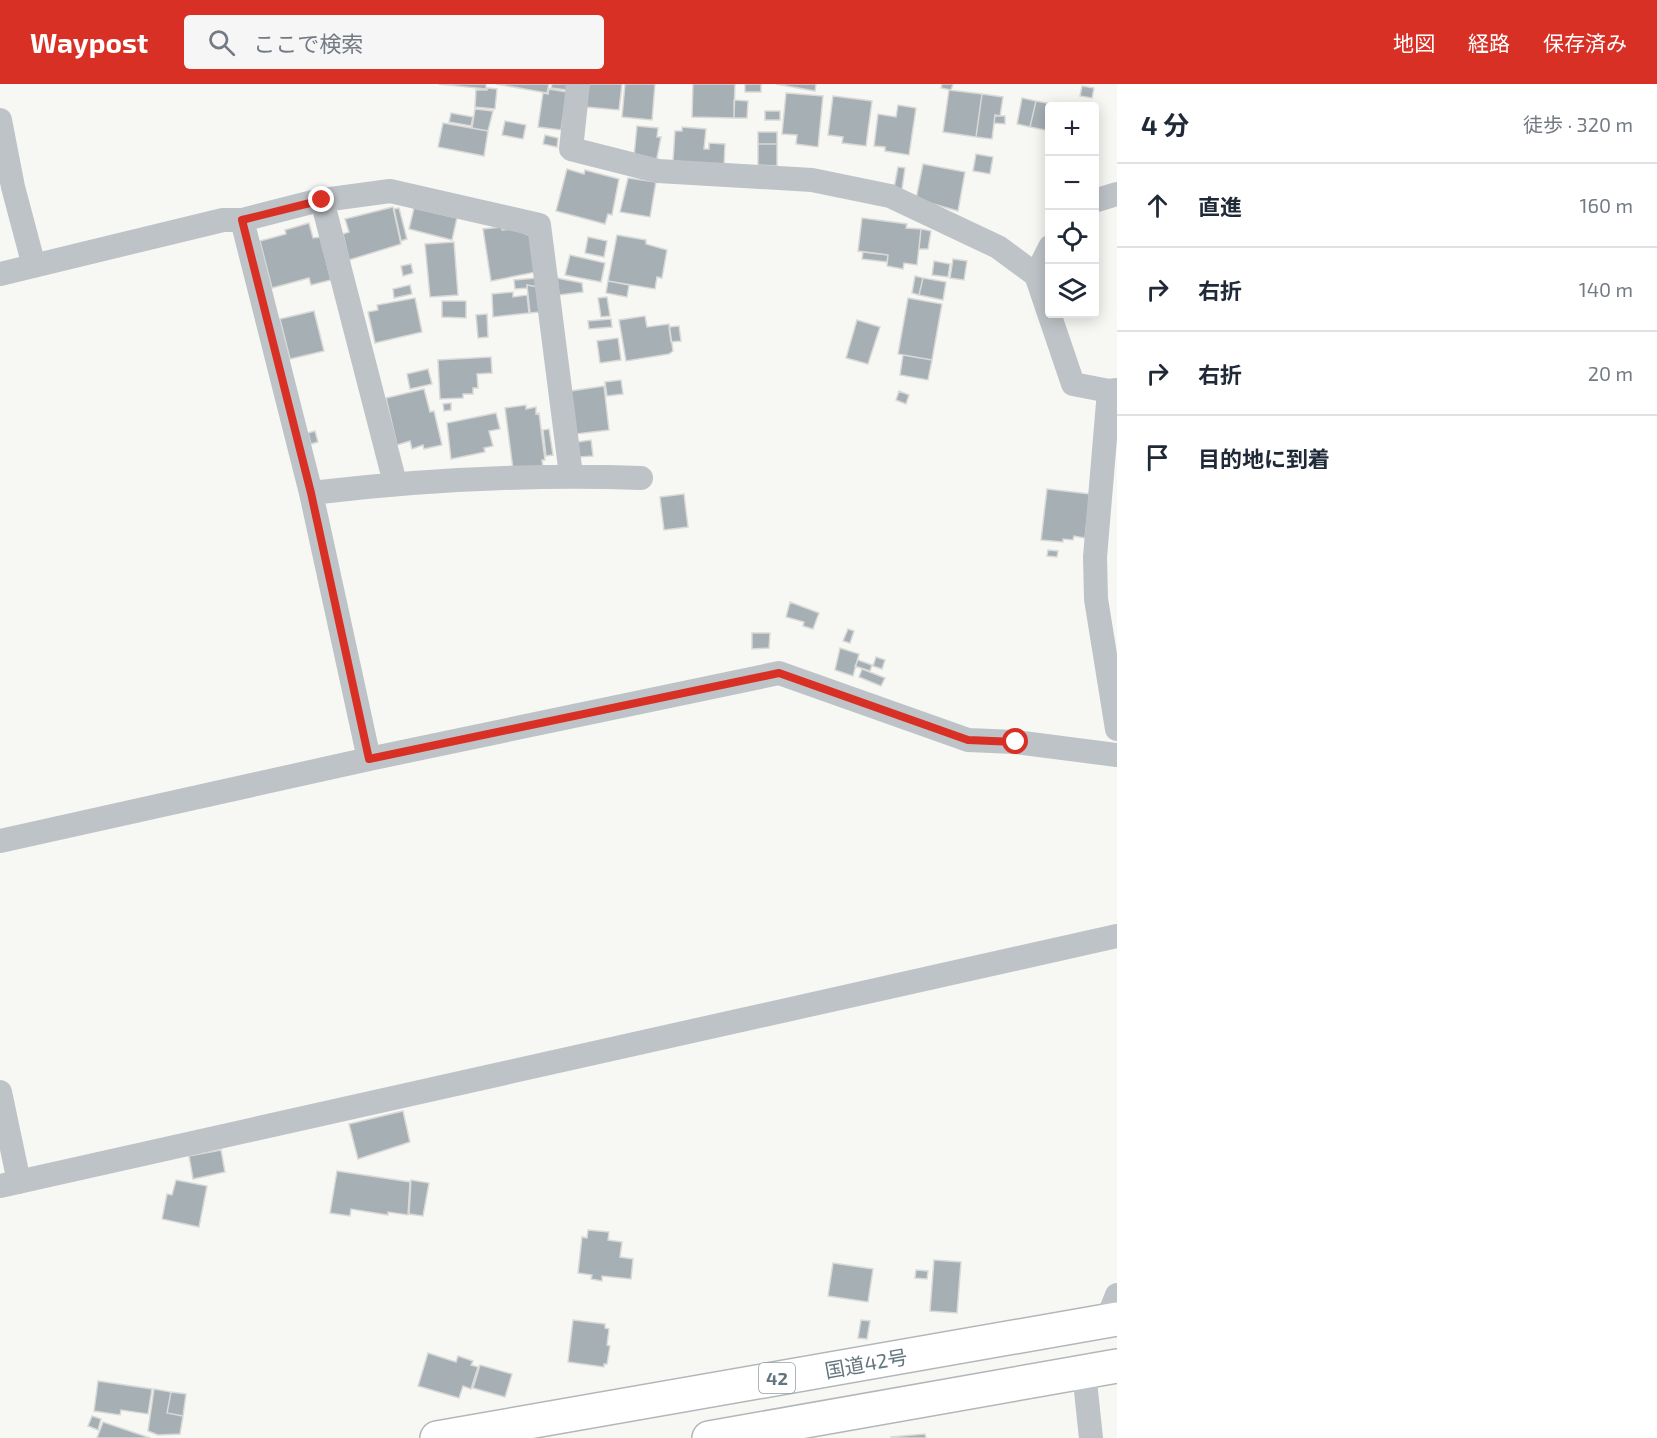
<!DOCTYPE html>
<html lang="ja">
<meta charset="utf-8">
<style>
body{margin:0;font-family:"Exo 2","Noto Sans JP",sans-serif;background:#f6f6f7;color:#1f2937}
.controls{position:absolute;right:18px;top:18px;display:grid;overflow:hidden;border-radius:6px;box-shadow:0 3px 15px #0003}
.controls button{width:54px;height:54px;display:grid;place-items:center;padding:0;border:0;border-bottom:2px solid #e0e1e3;background:#fff;color:#1f2937;font:30px sans-serif}
.stop{position:absolute;width:18px;height:18px;margin:-14px;border:4px solid #d93025;border-radius:50%;background:#fff}
.stop.end{background:#d93025;border-color:#fff;box-shadow:0 2px 6px #0008}
.list{margin:0;padding:0;list-style:none}
h2{display:flex;justify-content:space-between;align-items:center;height:78px;margin:0;padding:0 24px;font-size:26px}
h2 small{font-size:20px;font-weight:400;color:#747a83}
.list li{display:grid;grid-template-columns:39px 1fr auto;gap:18px;align-items:center;box-sizing:border-box;height:84px;padding:0 24px;border-top:2px solid #e0e1e3}
.list b{display:block;font-size:22px;white-space:nowrap}
.list em{font-size:20px;font-style:normal;color:#747a83}
.icon{flex:none;width:33px;height:33px;fill:none;stroke:currentColor;stroke-width:2;stroke-linecap:round;stroke-linejoin:round}
.map{position:relative;flex:none;width:1117px;height:1354px;overflow:hidden}
header{display:flex;align-items:center;gap:36px;box-sizing:border-box;height:84px;padding:0 30px;background:#d93025;color:#fff}
header strong{font-size:28px}
nav{display:flex;gap:33px;margin-inline-start:auto;font-size:21px}
.search{width:420px;height:54px;background:#f6f6f7;display:flex;align-items:center;gap:15px;box-sizing:border-box;padding:0 21px;border-radius:6px;color:#747a83;font-size:22px}
main{display:flex}
aside{flex:1;background:#fff}
.map>svg:first-child{display:block}
.building{fill:#a5afb4;stroke:#d9d9d7;stroke-width:1.5}
.lines{fill:none;stroke-linecap:round;stroke-linejoin:round}
.trunk-casing{stroke:#b2b7ba;stroke-width:36}
.minor{stroke:#bec3c7;stroke-width:24}
.trunk{stroke:#fff;stroke-width:33}
.route{stroke:#d93025;stroke-width:8}
.labels{text-anchor:middle;dominant-baseline:central;stroke-width:6;stroke-linejoin:round;paint-order:stroke}
.shield{fill:#fff;stroke:#929ea5;stroke-width:1.5}
.shield-label{font-size:18px;font-weight:bold;fill:#63757f}
.street-label{font-size:20px;fill:#63757f;stroke:#fff}
</style>
<header>
<strong>Waypost</strong>
<div class="search"><svg class="icon" aria-label="search" viewBox="0 0 24 24"><circle cx="10" cy="10" r="6"/><path d="M15 15l6 6"/></svg>ここで検索</div>
<nav><a>地図</a><a>経路</a><a>保存済み</a></nav>
</header>
<main>
<div class="map">
<svg width="1117" height="1354" viewBox="0 0 1117 1354">
<rect width="100%" height="100%" fill="#f7f7f4"/>
<!-- building -->
<path class="building" d="M438 0H486V5Z
M496 0H549L547 9Z
M552 0H568L567 6 551 4Z
M588 0H622L619 26 586 23Z
M625 0H655L652 36 622 33Z
M693 0H735L734 34 692 33Z
M745 0H761V8H745Z
M776 0H816L815 7Z
M942 0H953L951 6 941 4Z
M1082 2 1094 4 1092 14 1080 12Z
M487 4 497 5 495 25 475 23 476 6H487Z
M549 5 567 8 561 46 538 43 543 9 548 10Z
M949 6 982 10 976 53 943 48Z
M786 9 823 12 818 63 796 60 797 51 782 50Z
M982 10 1003 13 1000 32 995 31 992 55 976 53Z
M833 12 872 17 866 62 842 59 843 53 828 51Z
M1022 14 1036 17 1030 43 1017 40Z
M734 16 748 17 747 34H734Z
M1036 17 1062 22H1050V47L1030 43Z
M898 21 916 24 909 71 885 67V63L874 62 878 30 896 33Z
M475 25 493 27 488 47 472 44Z
M765 27H780V36H765Z
M451 29 473 33 471 42 449 38Z
M995 32H1005V40L994 39Z
M505 37 526 41 523 55 502 51Z
M443 39 488 47 484 72 438 63Z
M637 42 658 44 657 53H661L656 79 634 72Z
M682 43 706 45 704 65H709V59L725 60 724 82 673 77 675 47H682Z
M758 48H777V60H758Z
M545 51 558 54 557 63 543 60Z
M758 60H777V82L758 81Z
M976 70 993 73 990 90 973 87Z
M923 80 965 88 958 127 916 115Z
M898 83 905 84 902 105 894 104Z
M567 85 584 90 585 86 619 95 612 131 608 130 605 140 556 127Z
M628 94 656 98 650 133 620 128Z
M393 123 401 160 349 176 343 150 349 148 345 135Z
M399 124 407 155 401 157 394 125Z
M414 124 457 134 452 156 409 145Z
M862 134 907 140 906 144 921 145 917 181 904 179 903 185 887 182 888 171 858 167Z
M309 139 313 154 320 153 331 196 311 201 309 194 272 204 260 157 286 150 285 146Z
M502 143V146L513 145 531 152 536 188 491 197 483 145Z
M921 145 931 147 928 165H919Z
M617 151 646 156V160L667 166 662 194 657 193 655 205 608 197Z
M588 153 607 157 604 173 585 169Z
M454 158 458 211 430 213 425 160Z
M863 168 888 171 887 178 862 175Z
M570 171 605 179 601 198 565 191Z
M953 175 967 177 964 196 950 194Z
M934 177 950 180 948 193 932 191Z
M411 180 413 189 403 192 401 182Z
M915 192 923 194 919 211 912 209Z
M537 194 538 203 527 201V204L515 205 514 196Z
M557 194 582 199 583 208 559 211Z
M923 194 946 198 943 216 919 211Z
M608 197 629 201 627 213 606 209Z
M410 201 412 210 394 214 393 205Z
M527 201 538 203 540 228 530 229Z
M513 208V213L527 211 529 229 493 233 492 210Z
M607 213 610 232 601 233 598 214Z
M415 214 422 248 375 259 368 228 378 226 377 221Z
M908 214 942 220 932 276 898 270Z
M442 217H466V234L442 233Z
M314 227 324 267 290 275 280 235Z
M487 230 488 253 478 254 476 231Z
M645 232 647 243 669 240 673 267 669 270 626 277 619 236Z
M611 235 612 243 589 245 588 237Z
M857 236 880 243 868 280 846 274Z
M679 242 681 257 671 258 669 243Z
M618 254 621 276 600 279 597 257Z
M903 271 932 276 928 296 900 291Z
M491 273 492 289 477 290 478 304H473V310H463V314L440 315 438 276Z
M428 285 432 300 410 305 407 290Z
M621 296 623 310 607 312 605 298Z
M604 302 609 346 576 350 571 307Z
M424 305 430 328 434 327 442 361 424 365 423 361 412 365 410 357 397 361 386 314Z
M899 307 909 311 906 320 896 316Z
M451 319V326L444 327 443 320Z
M526 321V325L536 323V330L539 329 545 376H542L543 384 513 385 505 324Z
M496 329 500 345 489 347 493 362 484 364 485 368 451 375 447 339Z
M549 345 553 371 546 372 543 346Z
M315 347 318 358 311 360 308 349Z
M591 356 593 372 579 373 578 358Z
M1047 405 1090 410 1085 454 1074 452 1073 456 1063 455V458L1041 456Z
M684 410 688 443 664 446 660 413Z
M1048 466 1058 467 1057 473 1047 472Z
M790 518 819 529 813 545 803 542 804 538 786 533Z
M848 545 854 547 850 559 843 557Z
M752 549H770L769 564 752 565Z
M840 564 859 570 853 592 835 586Z
M876 573 885 576 882 585 873 582Z
M858 576 872 581 870 587 855 582Z
M862 585 885 594 881 602 859 593Z
M403 1027 410 1058 358 1075 349 1040Z
M221 1066 225 1088 193 1095 189 1072Z
M337 1087 410 1098 408 1131 388 1128V1131L351 1125 350 1132 330 1129Z
M176 1096 207 1102 199 1143 162 1135 167 1110 172 1111Z
M411 1096 429 1099 423 1132 409 1130Z
M588 1146 609 1148 608 1156 622 1158 620 1173 633 1175 631 1195 602 1192V1197L591 1195 592 1191 578 1189 582 1153 587 1154Z
M934 1176 961 1178 957 1229 930 1227Z
M833 1179 873 1185 868 1218 828 1212Z
M916 1186 928 1187 927 1195 915 1194Z
M573 1236 605 1240V1244L609 1245 607 1261 610 1262 607 1280H604V1283L568 1278Z
M861 1236 870 1237 867 1255 858 1254Z
M428 1269 456 1278 458 1272 473 1277 471 1281 478 1283 471 1305 463 1302 459 1314 418 1302Z
M480 1281 512 1290 505 1313 473 1304Z
M98 1297 152 1305 148 1330 121 1326 120 1331 94 1327Z
M154 1305 171 1308 167 1329 183 1332 180 1350 158 1351 148 1347Z
M171 1308 186 1310 183 1332 167 1329Z
M92 1332 101 1335 98 1346 88 1342Z
M103 1338 150 1354H97Z
M925 1350 926 1354H891V1353Z"/>
<g class="lines">
<!-- trunk casing -->
<g class="trunk-casing">
<path id="trunk" d="M437 1354 1117 1235
M709 1354 1117 1282"/>
</g>
<!-- minor -->
<path class="minor" d="M578 0 571 65 658 87 812 96 890 112 998 163 1036 191 1073 300 1109 307 1117 306
M0 36 13 103 34 182
M322 116 395 399
M1094 117 1117 110
M242 136 316 117 390 107 539 141 571 391
M0 190 223 136H242L311 409 369 675
M1036 191 1050 163
M1109 307 1095 473 1096 515 1117 645
M311 409C421 396 530 390 641 394
M0 757 369 675 779 589 968 656 1015 658 1117 671
M0 1008 19 1098
M0 1102 1117 852
M1107 1236 1117 1211
M1084 1288 1091 1354"/>
<!-- trunk -->
<use href="#trunk" class="trunk"/>
</g>
<g class="lines">
<!-- route -->
<path class="route" d="M322 116 242 136 311 409 369 675 779 589 968 656 1016 658"/>
</g>
<g class="labels">
<!-- shield labels -->
<rect class="shield" x="759" y="1279" width="36" height="30" rx="4.5"/>
<g class="shield-label">
<text x="777" y="1294">42</text>
</g>
<!-- street labels -->
<g class="street-label">
<text transform="translate(866 1279) rotate(-10)">国道42号</text>
</g>
</g>
</svg>
<div class="controls">
<button>+</button>
<button>−</button>
<button><svg class="icon" aria-label="locate" viewBox="0 0 24 24"><circle cx="12" cy="12" r="6"/><path d="M12 2v4M12 18v4M2 12h4M18 12h4"/></svg></button>
<button><svg class="icon" aria-label="layers" viewBox="0 0 24 24"><path d="M12 4l9 5-9 5-9-5zM3 14l9 5 9-5"/></svg></button>
</div>
<div class="stop" style="left:1016px;top:658px"></div>
<div class="stop end" style="left:322px;top:116px"></div>
</div>
<aside>
<h2>4 分<small>徒歩 · 320 m</small></h2>
<ul class="list">
<li><svg class="icon" aria-label="ahead" viewBox="0 0 24 24"><path d="M12 20V5M6 11l6-6 6 6"/></svg><div><b>直進</b></div><em>160 m</em></li>
<li><svg class="icon" aria-label="right" viewBox="0 0 24 24"><path d="M7 20v-9h11M14 6l5 5-5 5"/></svg><div><b>右折</b></div><em>140 m</em></li>
<li><svg class="icon" aria-label="right" viewBox="0 0 24 24"><path d="M7 20v-9h11M14 6l5 5-5 5"/></svg><div><b>右折</b></div><em>20 m</em></li>
<li><svg class="icon" aria-label="arrive" viewBox="0 0 24 24"><path d="M6 21V4h12l-3 4 3 4H6"/></svg><div><b>目的地に到着</b></div></li>
</ul>
</aside>
</main>
